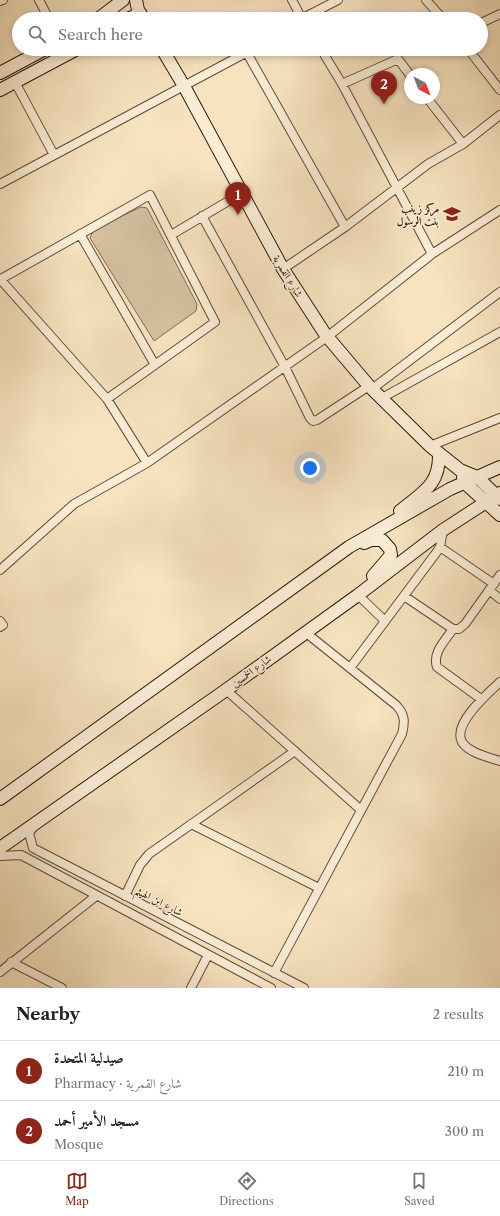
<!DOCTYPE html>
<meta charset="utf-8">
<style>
body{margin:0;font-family:"Libre Caslon Text",Amiri,serif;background:#f6f6f6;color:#222}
.compass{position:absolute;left:404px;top:68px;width:36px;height:36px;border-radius:50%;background:#fff;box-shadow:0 2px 6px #0003;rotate:138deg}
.you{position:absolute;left:310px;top:468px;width:14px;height:14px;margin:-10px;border:3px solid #fff;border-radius:50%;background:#1a73e8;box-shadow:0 0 0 6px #1a73e833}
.badge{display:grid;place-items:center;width:26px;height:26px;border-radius:50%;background:#8f2418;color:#fff;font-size:13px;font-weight:700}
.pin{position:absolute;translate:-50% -33px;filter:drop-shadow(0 1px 2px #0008)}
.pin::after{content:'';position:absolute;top:21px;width:14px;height:12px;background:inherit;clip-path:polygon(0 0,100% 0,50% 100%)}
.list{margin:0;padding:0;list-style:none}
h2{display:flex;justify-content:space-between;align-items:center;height:52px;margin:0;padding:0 16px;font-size:17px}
h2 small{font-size:13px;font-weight:400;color:#767676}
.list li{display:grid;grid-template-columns:26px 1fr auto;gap:12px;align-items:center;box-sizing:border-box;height:60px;padding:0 16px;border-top:1px solid #e0e0e0}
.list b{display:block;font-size:15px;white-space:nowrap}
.list p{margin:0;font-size:13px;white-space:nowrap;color:#767676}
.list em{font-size:13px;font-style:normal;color:#767676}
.icon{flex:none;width:22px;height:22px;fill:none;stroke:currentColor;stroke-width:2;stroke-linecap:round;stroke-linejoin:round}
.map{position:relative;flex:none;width:500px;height:988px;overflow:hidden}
.search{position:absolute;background:#fff;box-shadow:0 2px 6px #0003;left:12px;right:12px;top:12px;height:44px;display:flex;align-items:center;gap:10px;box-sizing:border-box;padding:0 14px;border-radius:22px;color:#767676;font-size:15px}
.sheet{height:172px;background:#fff}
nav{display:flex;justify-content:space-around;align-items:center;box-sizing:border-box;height:56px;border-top:1px solid #e0e0e0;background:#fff;font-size:11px;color:#767676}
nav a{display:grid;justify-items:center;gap:2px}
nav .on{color:#8f2418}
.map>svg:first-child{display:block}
.green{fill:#d5c0a0;stroke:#836c50}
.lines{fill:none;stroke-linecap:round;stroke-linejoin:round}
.street-casing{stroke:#624b31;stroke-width:10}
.secondary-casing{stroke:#311801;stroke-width:14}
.street{stroke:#faedd6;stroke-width:8}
.secondary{stroke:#faedd6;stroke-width:12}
.labels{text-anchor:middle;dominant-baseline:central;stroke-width:3;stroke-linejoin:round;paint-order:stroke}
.poi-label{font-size:11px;font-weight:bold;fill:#311801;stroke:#faedd6;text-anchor:end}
.street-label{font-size:11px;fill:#311801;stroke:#faedd6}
</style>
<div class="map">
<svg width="500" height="988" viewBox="0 0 500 988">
<rect width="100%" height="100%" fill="#f7e3c0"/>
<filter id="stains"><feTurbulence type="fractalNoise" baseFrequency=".005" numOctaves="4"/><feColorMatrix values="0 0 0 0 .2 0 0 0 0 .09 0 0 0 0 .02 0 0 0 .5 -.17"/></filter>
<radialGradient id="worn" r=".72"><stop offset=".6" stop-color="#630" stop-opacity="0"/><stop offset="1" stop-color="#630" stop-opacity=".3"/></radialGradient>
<!-- green -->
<path class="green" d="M141 207 147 208 197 304 196 311 154 341 90 238 94 229Z"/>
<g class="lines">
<!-- street casing -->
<g class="street-casing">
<path id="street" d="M39 0 49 19
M292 0 302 19
M426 0 443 19
M0 1 3 0
M301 19 338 0
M481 23 500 14
M321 49 342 84 432 254
M468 49 500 90
M247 53 345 227
M15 82 54 155
M342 84 398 59 410 75
M427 98 463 144
M0 184 253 49
M202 216 285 367 310 418 313 421 317 420 369 386
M80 234 155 365
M171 235 242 193
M283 269 345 227 428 164 463 144 500 115
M0 279 107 399 147 463
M1 279 150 195 215 322 107 399
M372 389 500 292
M382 398 500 332
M430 446 500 418
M440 547 494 584
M0 570 74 504 147 463 327 337 432 254 500 210
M489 590 500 599
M358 595 385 621
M404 596 453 629H459L465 624 500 575
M0 621 3 625 0 627
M453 629C445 641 432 653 437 667L481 699
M350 668 436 553 440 547 443 530
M500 682C488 693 452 724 462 742 469 753 488 757 500 761
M226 690 361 810
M191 824 319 888
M34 826 29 833 33 848 304 988
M0 856 21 855 271 988
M125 896 140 865 149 854 295 751
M11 962 62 988
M0 972 96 896
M274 973 402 734C405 722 405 714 396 705L305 632
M191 988 208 955"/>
</g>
<!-- secondary casing -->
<g class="secondary-casing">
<path id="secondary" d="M136 0 138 10 144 19
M98 19 123 0
M127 19 140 14
M162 49 184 86 283 269 325 334 369 386 430 446 460 470 477 477 500 499
M0 73 45 49
M0 90 77 49
M463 477 465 483 500 515
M400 511C423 492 440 485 439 453
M364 543 371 540H382L390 549 391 555 373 576
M0 799 349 547 450 489 500 467
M0 848 226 690 358 595 443 530 500 493"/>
</g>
<!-- street -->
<use href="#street" class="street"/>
<!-- secondary -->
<use href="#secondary" class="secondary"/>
</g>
<!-- icons -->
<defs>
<g id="school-bare" transform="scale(1.38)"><path d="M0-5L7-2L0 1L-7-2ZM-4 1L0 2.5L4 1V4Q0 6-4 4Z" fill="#8f2418" stroke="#faedd6" stroke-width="2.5" paint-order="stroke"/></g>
</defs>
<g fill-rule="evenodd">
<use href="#school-bare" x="452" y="214"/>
</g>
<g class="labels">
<!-- poi labels -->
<g class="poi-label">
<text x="439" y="208">مركز زينب<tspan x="439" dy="13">بنت الرسول</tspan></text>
</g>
<!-- street labels -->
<g class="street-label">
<text transform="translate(288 276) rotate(59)">شارع القمرية</text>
<text transform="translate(251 671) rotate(-36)">شارع الخمسين</text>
<text transform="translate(159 901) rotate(27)">شارع ابن الهيثم</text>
</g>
</g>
<rect width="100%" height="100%" filter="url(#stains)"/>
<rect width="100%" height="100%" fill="url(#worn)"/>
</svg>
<svg class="compass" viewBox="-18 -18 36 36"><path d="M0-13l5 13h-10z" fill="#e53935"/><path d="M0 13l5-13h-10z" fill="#767676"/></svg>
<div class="you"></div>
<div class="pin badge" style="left:238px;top:215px">1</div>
<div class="pin badge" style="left:384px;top:104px">2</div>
<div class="search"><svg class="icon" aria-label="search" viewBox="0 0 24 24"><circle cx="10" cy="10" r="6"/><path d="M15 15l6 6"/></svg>Search here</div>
</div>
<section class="sheet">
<h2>Nearby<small>2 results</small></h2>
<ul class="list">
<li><span class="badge">1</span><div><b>صيدلية المتحدة</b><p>Pharmacy · شارع القمرية</p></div><em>210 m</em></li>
<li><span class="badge">2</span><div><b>مسجد الأمير أحمد</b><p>Mosque</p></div><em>300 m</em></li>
</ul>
</section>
<nav>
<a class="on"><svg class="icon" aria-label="map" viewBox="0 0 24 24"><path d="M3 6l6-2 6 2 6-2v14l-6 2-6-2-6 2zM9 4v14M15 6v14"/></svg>Map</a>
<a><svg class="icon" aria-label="directions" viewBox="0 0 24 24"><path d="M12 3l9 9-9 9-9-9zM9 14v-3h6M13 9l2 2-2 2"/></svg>Directions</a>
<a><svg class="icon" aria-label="saved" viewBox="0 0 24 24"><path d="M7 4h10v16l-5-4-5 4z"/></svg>Saved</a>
</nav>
